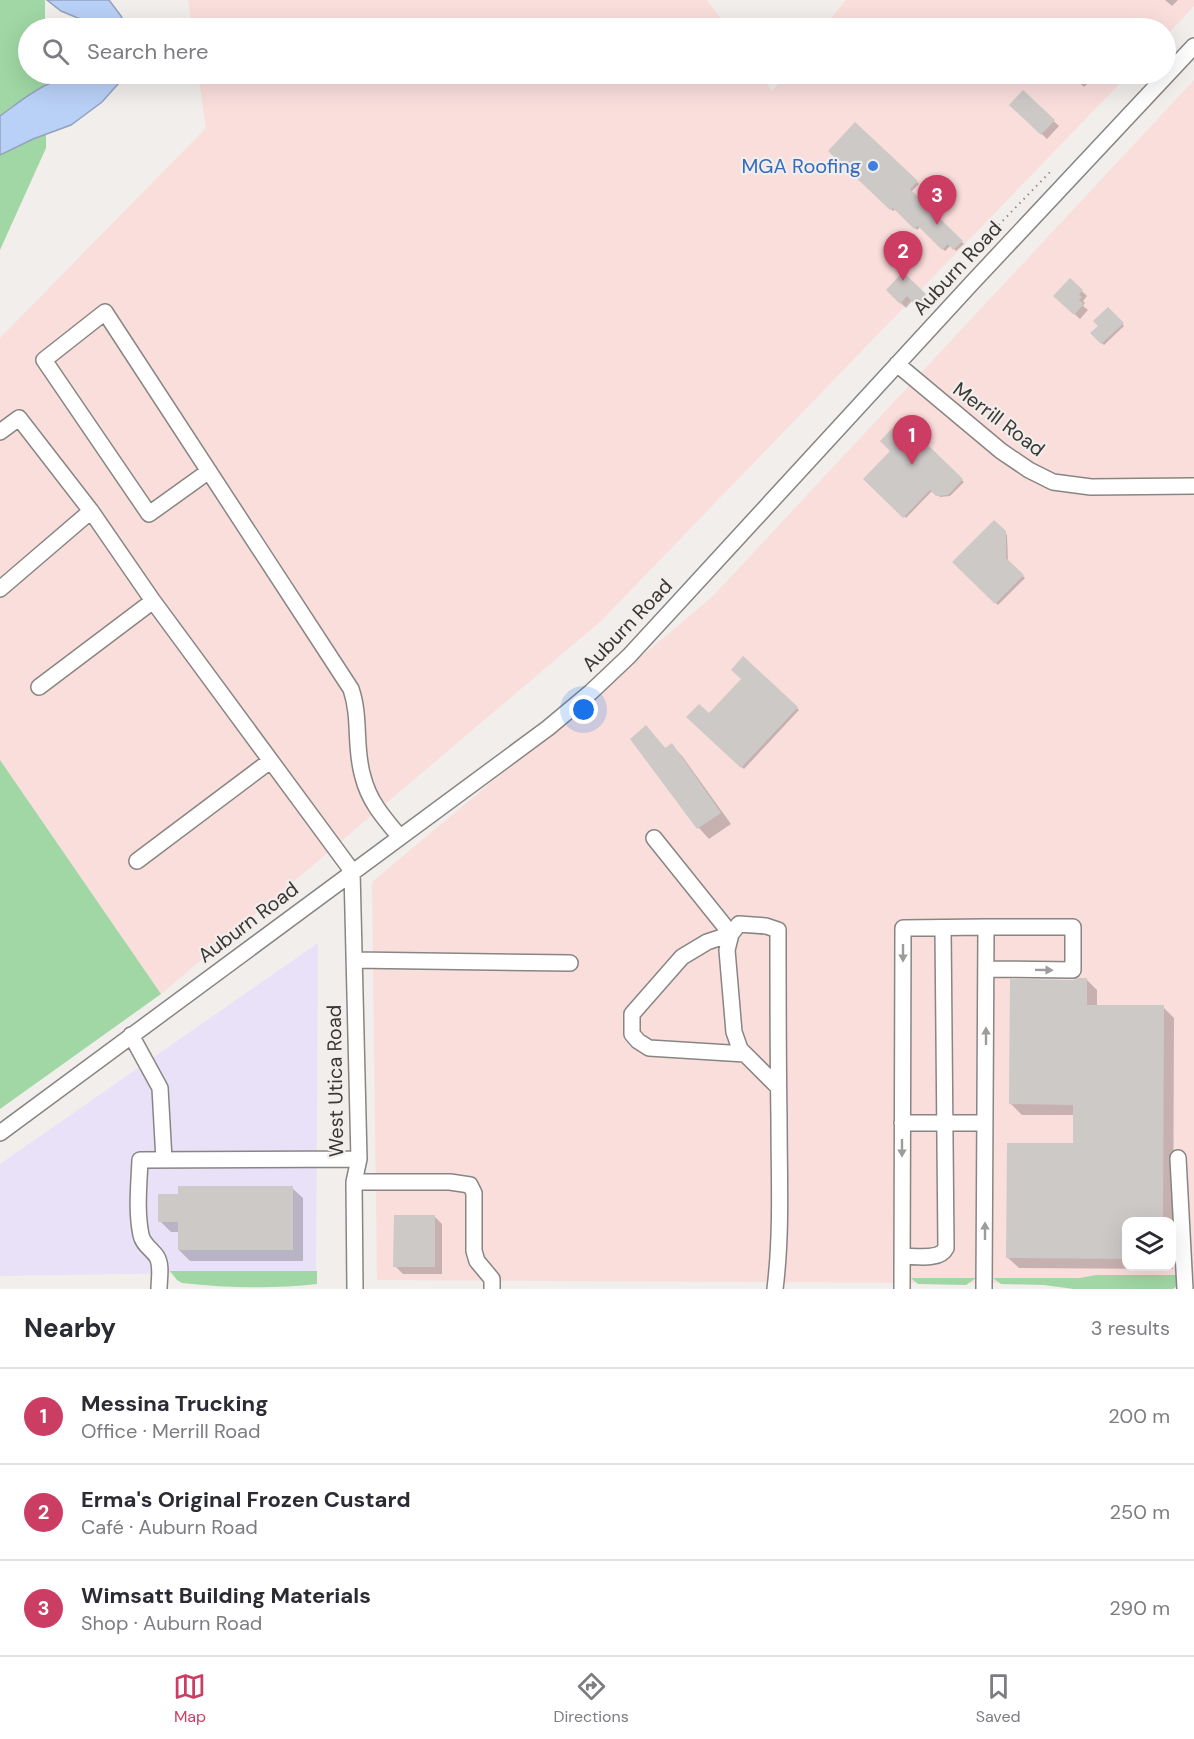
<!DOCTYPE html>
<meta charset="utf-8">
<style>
body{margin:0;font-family:"DM Sans",sans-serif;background:#f7f7f7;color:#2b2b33}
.controls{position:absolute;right:18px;bottom:18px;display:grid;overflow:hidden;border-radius:12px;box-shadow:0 6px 24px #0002}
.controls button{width:54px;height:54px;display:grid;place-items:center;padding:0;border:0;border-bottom:2px solid #e1e1e2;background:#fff;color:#2b2b33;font:30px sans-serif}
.you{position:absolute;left:584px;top:710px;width:21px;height:21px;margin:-15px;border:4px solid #fff;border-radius:50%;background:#1a73e8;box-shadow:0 0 0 9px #1a73e833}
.badge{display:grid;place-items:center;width:39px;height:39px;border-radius:50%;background:#cc3d63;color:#fff;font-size:20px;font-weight:700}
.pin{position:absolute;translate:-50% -50px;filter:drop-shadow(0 2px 3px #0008)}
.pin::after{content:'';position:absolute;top:32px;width:21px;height:18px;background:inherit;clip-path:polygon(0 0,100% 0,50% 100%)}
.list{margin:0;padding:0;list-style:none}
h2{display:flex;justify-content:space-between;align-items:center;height:78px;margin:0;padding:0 24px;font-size:26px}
h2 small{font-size:20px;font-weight:400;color:#7c7c81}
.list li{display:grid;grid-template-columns:39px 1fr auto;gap:18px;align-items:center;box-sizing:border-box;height:96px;padding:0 24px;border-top:2px solid #e1e1e2}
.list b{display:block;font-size:22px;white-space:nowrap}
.list p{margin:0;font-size:20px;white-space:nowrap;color:#7c7c81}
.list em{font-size:20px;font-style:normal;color:#7c7c81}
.icon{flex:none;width:33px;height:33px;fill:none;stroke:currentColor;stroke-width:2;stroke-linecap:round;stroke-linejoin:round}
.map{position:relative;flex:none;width:1194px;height:1289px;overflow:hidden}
.search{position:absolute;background:#fff;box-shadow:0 6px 24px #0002;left:18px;right:18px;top:18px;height:66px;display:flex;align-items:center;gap:15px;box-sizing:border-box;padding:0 21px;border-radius:33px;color:#7c7c81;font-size:22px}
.sheet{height:366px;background:#fff}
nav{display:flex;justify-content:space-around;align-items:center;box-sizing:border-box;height:84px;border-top:2px solid #e1e1e2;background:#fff;font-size:16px;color:#7c7c81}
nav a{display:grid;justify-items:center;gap:3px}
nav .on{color:#cc3d63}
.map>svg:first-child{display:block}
.commercial{fill:#e8e1f7}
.industrial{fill:#f9dedc;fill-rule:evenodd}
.green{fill:#a0d7a4}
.water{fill:#b9d0f7;stroke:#93a2bd;stroke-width:1.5}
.shadow{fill:#0003;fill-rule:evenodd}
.building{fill:#ccc9c7}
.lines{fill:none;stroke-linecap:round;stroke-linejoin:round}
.minor-casing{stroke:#888583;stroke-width:18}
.path{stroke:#908e8c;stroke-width:2;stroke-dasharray:1.5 4.5;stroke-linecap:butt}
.minor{stroke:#fff;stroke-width:15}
.oneway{fill:#9c9c9b}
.shop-dot{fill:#3f7fe0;stroke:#f1eeec;stroke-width:2}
.labels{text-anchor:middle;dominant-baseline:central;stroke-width:4.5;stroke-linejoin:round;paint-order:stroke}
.shop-label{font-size:20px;fill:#366cbe;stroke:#f1eeec;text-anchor:end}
.street-label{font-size:20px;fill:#3a3837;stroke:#f1eeec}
</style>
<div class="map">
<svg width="1194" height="1289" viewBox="0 0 1194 1289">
<rect width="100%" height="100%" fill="#f1eeec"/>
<!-- commercial -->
<path class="commercial" d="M318 943 316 1271 0 1276V1164Z"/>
<!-- industrial -->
<path class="industrial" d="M188 0H707L728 28H192Z
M846 0H1194V6L1166 36V28H823Z
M198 74H760L772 91 787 74H1129L601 621 161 994 0 760V338L206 128Z
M1194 80V1284L377 1280 372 882 711 598ZM1126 1222H1172V1266H1126Z"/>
<!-- green -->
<path class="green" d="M0 0H45V28H28V74H46V148L0 250Z
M0 760 161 994 0 1109Z
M170 1271H317V1284C272 1289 226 1288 182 1283L177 1280Z
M1096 1275H1180L1178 1285 1173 1289H1074L1044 1285 1001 1284 993 1278H1080Z
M911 1278H976L966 1285 918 1284Z"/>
<!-- water -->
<path class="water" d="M47 0H109L121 16 127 28H102L61 11Z
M94 74H127L102 102 71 125 33 139 0 155V116C28 96 55 70 91 81L94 78Z"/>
<!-- shadow -->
<path class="shadow" d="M1165 0H1178L1172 6Z
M1057 74H1097L1084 87 1073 76 1067 83Z
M1023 92 1059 126 1047 139 1011 105Z
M856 124 919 184 911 192 964 244 956 251 951 245 945 251 921 226 917 230 896 209 893 211 830 151Z
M903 274 930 300 921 308 913 300 906 308 888 290Z
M1070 280 1087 296 1083 301 1085 303 1083 306 1088 310 1080 319 1055 296Z
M1108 309 1124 326 1104 345 1092 333 1100 326Z
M901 421 964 482 950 496 940 497 933 490 906 518 865 479 893 451Z
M994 522 1007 535 1008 562 1025 578 998 605 954 562Z
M743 658 799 710 744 769 689 717 709 715 743 679Z
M646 727 666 749 671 745 682 756 731 824 709 839 699 828 632 739Z
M1086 979 1097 990V1007H1163L1174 1018 1173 1269 1019 1268 1008 1258 1074 1144V1115H1022L1011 1104 1073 981ZM1126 1222H1172V1266H1126Z
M292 1188 303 1198V1261H190L179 1250V1232H171L160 1221Z
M434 1216 442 1224V1274H403L395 1266Z"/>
<!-- building -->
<path class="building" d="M1023 90 1055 120 1041 135 1009 105Z
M855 122 918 181 910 189 963 241 953 250 948 244 942 250 918 226 914 229 893 208 890 210 828 151Z
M903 272 926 294 915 305 907 296 900 304 886 290Z
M1070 278 1083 290 1079 295 1082 297 1079 300 1084 304 1074 315 1053 296Z
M1108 307 1124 323 1101 344 1090 333 1098 326 1093 321Z
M901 419 963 479 948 495 936 496 930 490 903 518 863 479 890 451 880 441Z
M994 520 1006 531V558L1024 575 995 604 952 562Z
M743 656 798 707 741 768 686 717 699 704 709 713 741 679 731 670Z
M646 725 665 748 672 743 721 813 697 829 630 739Z
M1079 978H1087V1005H1164L1163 1221H1126V1259L1006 1258 1007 1143H1073V1105L1009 1104 1010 979 1073 980Z
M178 1186H293V1250H178V1222H158V1194H178Z
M394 1215H435V1267H393Z"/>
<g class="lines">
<!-- minor casing -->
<g class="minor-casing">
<path id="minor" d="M897 364 1001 451 1029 470 1053 482 1091 487 1194 486
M0 432 19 418 91 511 153 601 352 871
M209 471 149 514 44 360 105 312 351 689C361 718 354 748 363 777 369 801 383 817 399 836
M0 589 91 511
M39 687 153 601
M654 838 731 934 707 942 682 957 632 1014V1034L638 1041 649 1048 745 1054
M137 861 270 761
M352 871 359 1159 354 1182 355 1289
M354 960 570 963
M986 969 1073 970V927H986
M131 1035 160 1088 164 1160
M902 1123H985
M0 1133 548 728 591 692 629 656 676 605 971 284 1194 46
M1178 1158 1185 1289
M354 1182H450L470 1185 474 1193V1251L477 1261 492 1279V1289
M902 1256C915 1256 940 1261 946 1248L943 928
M159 1289C159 1279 162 1266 157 1257 152 1249 143 1245 141 1235 136 1211 139 1184 140 1160L359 1159
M775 1289C782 1232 779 1176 779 1119 778 1056 778 993 778 930L766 926 739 924 731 934 727 950 734 1032 740 1049 778 1087
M902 1289 903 928 986 927 984 1289"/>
</g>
<!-- path -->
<path class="path" d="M986 238 1052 170"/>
<!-- minor -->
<use href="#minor" class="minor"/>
</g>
<!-- one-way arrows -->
<defs><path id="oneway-solid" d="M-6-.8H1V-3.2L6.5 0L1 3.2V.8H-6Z" transform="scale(1.5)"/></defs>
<g class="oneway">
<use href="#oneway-solid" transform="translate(903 953) rotate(90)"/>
<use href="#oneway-solid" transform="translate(1044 970) rotate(1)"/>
<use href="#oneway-solid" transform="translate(986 1036) rotate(-90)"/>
<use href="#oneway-solid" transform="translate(902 1148) rotate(90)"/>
<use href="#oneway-solid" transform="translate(985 1231) rotate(-90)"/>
</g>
<!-- markers -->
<circle class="shop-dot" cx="873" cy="166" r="6"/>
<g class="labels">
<!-- shop labels -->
<g class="shop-label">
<text x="861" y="166">MGA Roofing</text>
</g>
<!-- street labels -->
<g class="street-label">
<text transform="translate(957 268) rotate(-47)">Auburn Road</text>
<text transform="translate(999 419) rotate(37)">Merrill Road</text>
<text transform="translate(627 625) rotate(-46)">Auburn Road</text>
<text transform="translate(248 922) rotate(-37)">Auburn Road</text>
<text transform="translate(335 1081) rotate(-91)">West Utica Road</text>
</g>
</g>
</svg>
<div class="controls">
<button><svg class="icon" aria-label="layers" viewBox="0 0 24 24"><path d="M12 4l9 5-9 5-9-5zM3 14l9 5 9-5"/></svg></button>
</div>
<div class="you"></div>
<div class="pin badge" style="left:912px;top:465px">1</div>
<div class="pin badge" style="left:903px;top:281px">2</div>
<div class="pin badge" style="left:937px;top:225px">3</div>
<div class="search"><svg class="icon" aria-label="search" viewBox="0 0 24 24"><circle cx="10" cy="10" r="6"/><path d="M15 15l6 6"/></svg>Search here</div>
</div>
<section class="sheet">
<h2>Nearby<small>3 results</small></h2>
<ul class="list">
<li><span class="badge">1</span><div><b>Messina Trucking</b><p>Office · Merrill Road</p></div><em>200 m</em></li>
<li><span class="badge">2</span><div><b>Erma's Original Frozen Custard</b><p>Café · Auburn Road</p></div><em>250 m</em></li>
<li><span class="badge">3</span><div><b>Wimsatt Building Materials</b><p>Shop · Auburn Road</p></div><em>290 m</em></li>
</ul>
</section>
<nav>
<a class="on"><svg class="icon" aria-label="map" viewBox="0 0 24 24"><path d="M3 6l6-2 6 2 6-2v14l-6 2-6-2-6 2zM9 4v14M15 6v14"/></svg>Map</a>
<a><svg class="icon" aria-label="directions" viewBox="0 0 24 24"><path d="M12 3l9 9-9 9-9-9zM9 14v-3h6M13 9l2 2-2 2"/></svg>Directions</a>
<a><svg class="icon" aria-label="saved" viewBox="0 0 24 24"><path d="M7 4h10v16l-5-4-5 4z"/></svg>Saved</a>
</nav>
